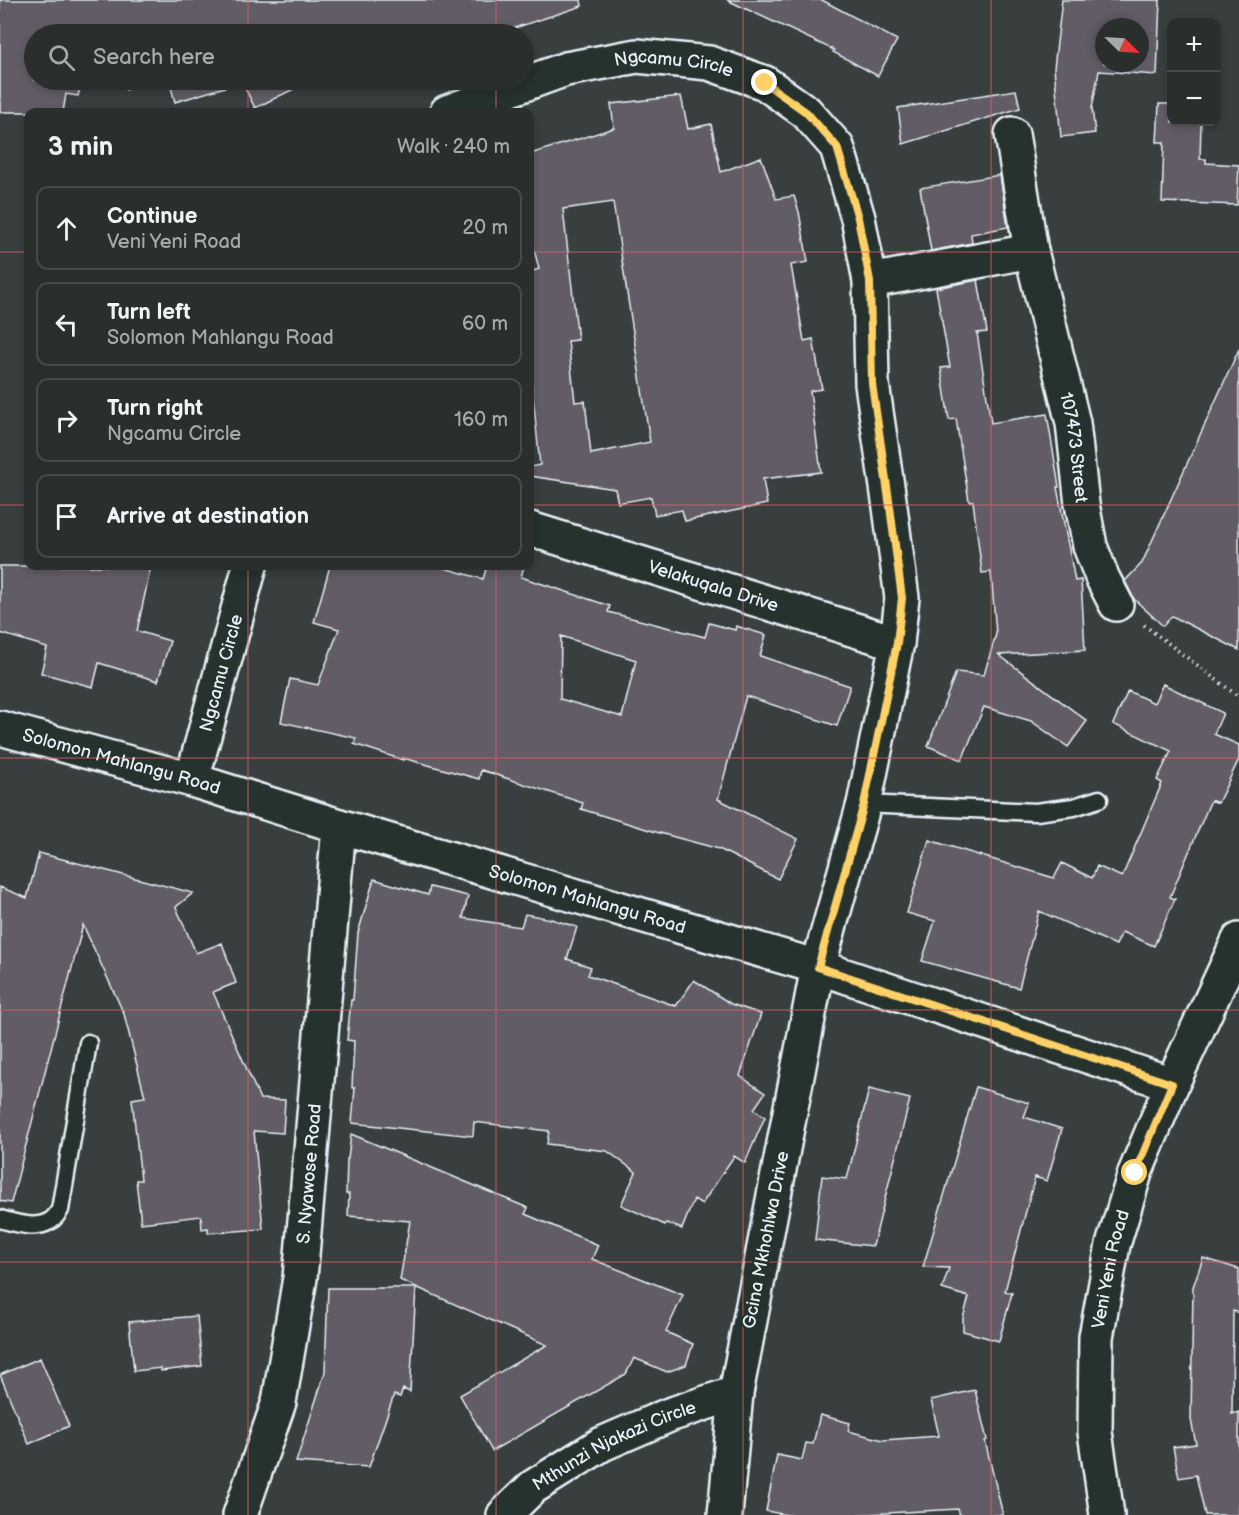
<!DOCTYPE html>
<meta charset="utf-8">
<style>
body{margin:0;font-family:"Balsamiq Sans",sans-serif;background:#323736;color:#f1f3f6}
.controls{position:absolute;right:18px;top:18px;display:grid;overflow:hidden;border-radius:12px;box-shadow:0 3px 9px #0003}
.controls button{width:54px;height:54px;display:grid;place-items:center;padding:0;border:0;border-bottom:2px solid #464a4a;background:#2a2f2e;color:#f1f3f6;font:30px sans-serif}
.compass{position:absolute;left:1095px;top:18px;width:54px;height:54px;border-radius:50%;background:#2a2f2e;box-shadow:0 3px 9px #0003;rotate:114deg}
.stop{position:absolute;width:18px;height:18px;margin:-14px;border:4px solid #ffd166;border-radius:50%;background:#fff}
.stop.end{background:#ffd166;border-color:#fff;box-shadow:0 2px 6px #0008}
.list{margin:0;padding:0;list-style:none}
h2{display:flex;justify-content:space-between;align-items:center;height:78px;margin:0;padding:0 24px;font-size:26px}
h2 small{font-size:20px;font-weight:400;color:#a5a9aa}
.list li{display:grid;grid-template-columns:39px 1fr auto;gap:18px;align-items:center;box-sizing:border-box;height:84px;margin:0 12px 12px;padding:0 12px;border:2px solid #464a4a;border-radius:12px}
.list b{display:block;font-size:22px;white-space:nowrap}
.list p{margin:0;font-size:20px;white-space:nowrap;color:#a5a9aa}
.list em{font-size:20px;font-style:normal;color:#a5a9aa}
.icon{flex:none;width:33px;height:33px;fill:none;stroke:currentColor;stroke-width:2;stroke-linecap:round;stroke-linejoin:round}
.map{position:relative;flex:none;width:1239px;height:1515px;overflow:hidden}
.search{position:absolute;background:#2a2f2e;box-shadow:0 3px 9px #0003;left:24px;top:24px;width:510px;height:66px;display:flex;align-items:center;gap:15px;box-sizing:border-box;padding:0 21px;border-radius:33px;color:#a5a9aa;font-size:22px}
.panel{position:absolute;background:#2a2f2e;box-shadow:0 3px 9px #0003;left:24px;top:108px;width:510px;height:462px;border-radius:12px}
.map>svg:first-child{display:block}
.building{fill:#625c66;stroke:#e8f1f8;stroke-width:1.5;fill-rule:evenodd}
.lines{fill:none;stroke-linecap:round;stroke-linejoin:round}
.service-casing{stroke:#e8f1f8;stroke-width:21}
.minor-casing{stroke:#e8f1f8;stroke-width:38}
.tertiary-casing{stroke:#e8f1f8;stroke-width:38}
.path{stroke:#e8f1f8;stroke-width:4;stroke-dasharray:1.5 4.5;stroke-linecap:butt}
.service{stroke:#26332d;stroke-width:16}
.minor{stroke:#26332d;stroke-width:33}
.tertiary{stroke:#26332d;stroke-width:33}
.route{stroke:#ffd166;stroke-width:8}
.grid{fill:none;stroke:#db6466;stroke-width:1.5;stroke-opacity:0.55}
.labels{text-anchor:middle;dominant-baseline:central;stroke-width:4.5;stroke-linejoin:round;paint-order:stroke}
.street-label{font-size:18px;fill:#e8f1f8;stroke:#26332d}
</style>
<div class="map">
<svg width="1239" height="1515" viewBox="0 0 1239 1515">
<rect width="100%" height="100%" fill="#383f3e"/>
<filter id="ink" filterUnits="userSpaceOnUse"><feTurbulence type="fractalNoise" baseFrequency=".0167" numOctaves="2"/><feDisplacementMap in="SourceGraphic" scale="12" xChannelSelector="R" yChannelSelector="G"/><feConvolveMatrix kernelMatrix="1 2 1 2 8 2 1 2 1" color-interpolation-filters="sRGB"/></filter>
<g filter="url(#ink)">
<!-- building -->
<path class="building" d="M0 0H581L582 6 496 34H95L92 30 91 34H34V80H82L78 96 66 94 63 112H0Z
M727 0H822L897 40 878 76 833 52 834 50Z
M1062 0H1160L1157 75 1099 71 1092 108 1095 133 1061 137 1054 68ZM1104 27H1140V63H1104Z
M120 80H144L126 90Z
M169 80H312L255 108 242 82 175 102Z
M1016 90 1020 108 903 144 898 108Z
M681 96 688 129 711 124 721 172 761 157 776 199 794 196 799 212 808 262 791 265 804 341 813 339 822 389 810 391 821 472 763 479 767 504 685 521 682 510 655 515 651 497 618 503 615 489 530 476V467L540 465 530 367V272L539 269 530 233V154L614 128 611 104ZM613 202 650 442 591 454 585 401 575 402 568 341 578 340 563 209Z
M1159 104H1172V122H1201L1200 159H1206V163L1239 165 1237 205 1162 202 1164 142H1157Z
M1000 175 1008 227 971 234 972 243 931 251 920 188Z
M978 280 987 332 977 333 991 423 1047 414 1059 487H1057L1075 581 1081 580 1085 650 999 655 1087 721 1068 747 1031 721 984 707 962 760 928 746 956 672 984 675 996 634 991 572 982 573 973 501H969L956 419 949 420 941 368 950 367 936 288Z
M1239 349V650L1172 616 1163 626 1134 599 1125 581 1142 563Z
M0 566H151L137 631 170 641 158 681 99 663 93 687 41 673 47 648 40 646V645L0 633Z
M330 566H437L483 579 487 566H524L521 577 610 606 608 612 705 637 709 623 735 630 736 626 766 635 760 656 850 686 837 726 746 696 718 799 798 839 778 879 719 849 656 832 581 809 583 803 481 770 479 779 403 758V760L354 744 356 738 281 722 290 679 318 685 339 629 314 622ZM561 636 636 660 622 717 560 699Z
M1163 684 1223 713 1214 734 1239 745V759L1218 803 1211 800 1170 897 1175 899 1154 946 1122 932 1116 945 1039 911 1019 988 922 961 935 921 907 913 929 840 1054 878 1062 863 1092 878 1097 866 1122 877 1162 783 1157 780 1171 751 1113 724 1128 691 1154 703Z
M39 853 193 893 176 907 196 953 222 943 236 983 213 992 260 1099 285 1100 283 1133 254 1131 263 1229 208 1233V1228L202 1229 201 1216 141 1223 136 1180H141L132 1099 145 1097 124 1014 83 925 11 1203 0 1201V887L27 898Z
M374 879 428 895 430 887 468 896 463 918 521 927 525 914 551 919 577 927 567 959 591 967 588 975 676 1006 694 980 731 1004 761 1014 740 1076 765 1093 754 1109 765 1117 745 1163 734 1156 702 1204 694 1199 682 1229 666 1223 665 1225 621 1205 636 1172 607 1151 547 1144 549 1131 474 1122 473 1136 352 1123 355 1088H352L354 1041 347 1040 351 1000H353L358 933Z
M976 1087 1029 1103 1024 1117 1062 1129 1047 1181 1035 1177 1005 1291 1012 1293 999 1341 963 1331V1318L969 1297 942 1289 949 1268 923 1267Z
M869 1089 910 1099 873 1246 815 1240 822 1176 847 1179Z
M351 1134 528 1208 525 1214 598 1245 592 1259 683 1295 666 1332 693 1344 686 1365 667 1372 634 1358 626 1374 492 1451 460 1395 547 1345 400 1280 410 1221 348 1216 349 1194H346L347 1159H348Z
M1203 1258 1239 1269V1313L1233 1311 1232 1414 1239 1412V1515H1205L1196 1475 1179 1478 1173 1447 1196 1444 1191 1420 1193 1287Z
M328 1288H416L410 1392 403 1389 400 1397 394 1395 369 1467 296 1462 325 1372Z
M197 1316 202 1366 161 1371V1368L134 1371 129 1322Z
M40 1358 69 1426 29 1444 0 1375Z
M975 1390 987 1440 985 1441 1003 1515H960L958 1509 850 1515H787L766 1511 777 1455 802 1460 806 1443 813 1444 820 1415 850 1423 848 1431 883 1440 939 1436 931 1400Z"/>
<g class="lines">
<!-- service casing -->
<g class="service-casing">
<path id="service" d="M864 804 1036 812 1074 807 1099 799
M0 1219C16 1223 35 1230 50 1221 54 1219 57 1214 60 1210L88 1043"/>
</g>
<!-- minor casing -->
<g class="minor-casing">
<g id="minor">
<path id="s1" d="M447 112 566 69 637 56 709 63 765 83 806 112 837 147 858 218 870 281 872 384 890 507 902 598 897 643 864 804 818 967 736 1393 725 1515"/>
<path id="s2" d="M1012 134 1031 251 1073 423 1082 504 1090 546 1102 577 1116 604"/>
<path d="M870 281 1031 251"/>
<path id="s3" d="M530 529 897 643"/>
<path id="s4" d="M0 728 192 780 339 826 818 967 1172 1084"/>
<path id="s5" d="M192 780 250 566"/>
<path id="s6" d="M240 1515 279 1402 300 1278 339 826"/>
<path id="s7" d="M504 1515 533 1487 602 1444 669 1415 736 1393"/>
</g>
</g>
<!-- tertiary casing -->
<g class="tertiary-casing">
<g id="tertiary">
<path id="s8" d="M1107 1515 1095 1432 1096 1337 1113 1245 1135 1173 1172 1084 1239 940"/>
</g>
</g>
<!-- path -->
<path class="path" d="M1144 625 1239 697"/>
<!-- service -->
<use href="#service" class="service"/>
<!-- minor -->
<use href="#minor" class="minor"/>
<!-- tertiary -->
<use href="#tertiary" class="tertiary"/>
</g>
</g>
<g class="lines" filter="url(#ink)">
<!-- route -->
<path class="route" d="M765 83 806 112 837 147 858 218 870 281 872 384 890 507 902 598 897 643 864 804 818 967 1172 1084 1135 1173"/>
</g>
<!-- grid -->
<path class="grid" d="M248 0V34M496 0V34M743 0V1515M991 0V1515M248 80V112M496 80V112M0 252H28M530 252H1239M0 505H28M530 505H1239M248 566V1515M496 566V1515M0 758H1239M0 1010H1239M0 1262H1239"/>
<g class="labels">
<!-- street labels -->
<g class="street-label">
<text stroke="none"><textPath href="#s1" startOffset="236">Ngcamu Circle</textPath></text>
<text stroke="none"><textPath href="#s2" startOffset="320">107473 Street</textPath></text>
<text stroke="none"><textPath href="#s3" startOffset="192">Velakuqala Drive</textPath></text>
<text stroke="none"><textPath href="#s5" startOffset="111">Ngcamu Circle</textPath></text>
<text stroke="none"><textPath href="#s4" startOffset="126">Solomon Mahlangu Road</textPath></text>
<text stroke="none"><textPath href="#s4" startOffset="612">Solomon Mahlangu Road</textPath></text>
<text stroke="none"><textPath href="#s6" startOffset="350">S. Nyawose Road</textPath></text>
<text transform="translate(766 1240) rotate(-79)">Gcina Mkhohlwa Drive</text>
<text stroke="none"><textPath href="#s8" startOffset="248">Veni Yeni Road</textPath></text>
<text stroke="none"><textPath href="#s7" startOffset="132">Mthunzi Njakazi Circle</textPath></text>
</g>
</g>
</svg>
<div class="controls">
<button>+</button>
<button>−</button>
</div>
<svg class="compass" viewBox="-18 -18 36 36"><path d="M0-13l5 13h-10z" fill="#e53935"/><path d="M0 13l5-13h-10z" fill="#a5a9aa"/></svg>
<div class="stop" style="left:1135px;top:1173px"></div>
<div class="stop end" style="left:765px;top:83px"></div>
<div class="search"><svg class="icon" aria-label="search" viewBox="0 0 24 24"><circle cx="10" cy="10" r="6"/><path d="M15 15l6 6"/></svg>Search here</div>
<section class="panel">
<h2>3 min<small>Walk · 240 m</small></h2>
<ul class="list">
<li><svg class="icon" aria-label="ahead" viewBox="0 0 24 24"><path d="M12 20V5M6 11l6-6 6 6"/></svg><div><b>Continue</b><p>Veni Yeni Road</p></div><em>20 m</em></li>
<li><svg class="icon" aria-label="left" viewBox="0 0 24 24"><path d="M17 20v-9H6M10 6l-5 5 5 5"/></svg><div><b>Turn left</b><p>Solomon Mahlangu Road</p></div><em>60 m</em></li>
<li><svg class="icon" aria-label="right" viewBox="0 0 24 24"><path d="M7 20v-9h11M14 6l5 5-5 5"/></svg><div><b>Turn right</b><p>Ngcamu Circle</p></div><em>160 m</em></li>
<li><svg class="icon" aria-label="arrive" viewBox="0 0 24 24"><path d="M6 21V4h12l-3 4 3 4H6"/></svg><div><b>Arrive at destination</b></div></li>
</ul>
</section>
</div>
